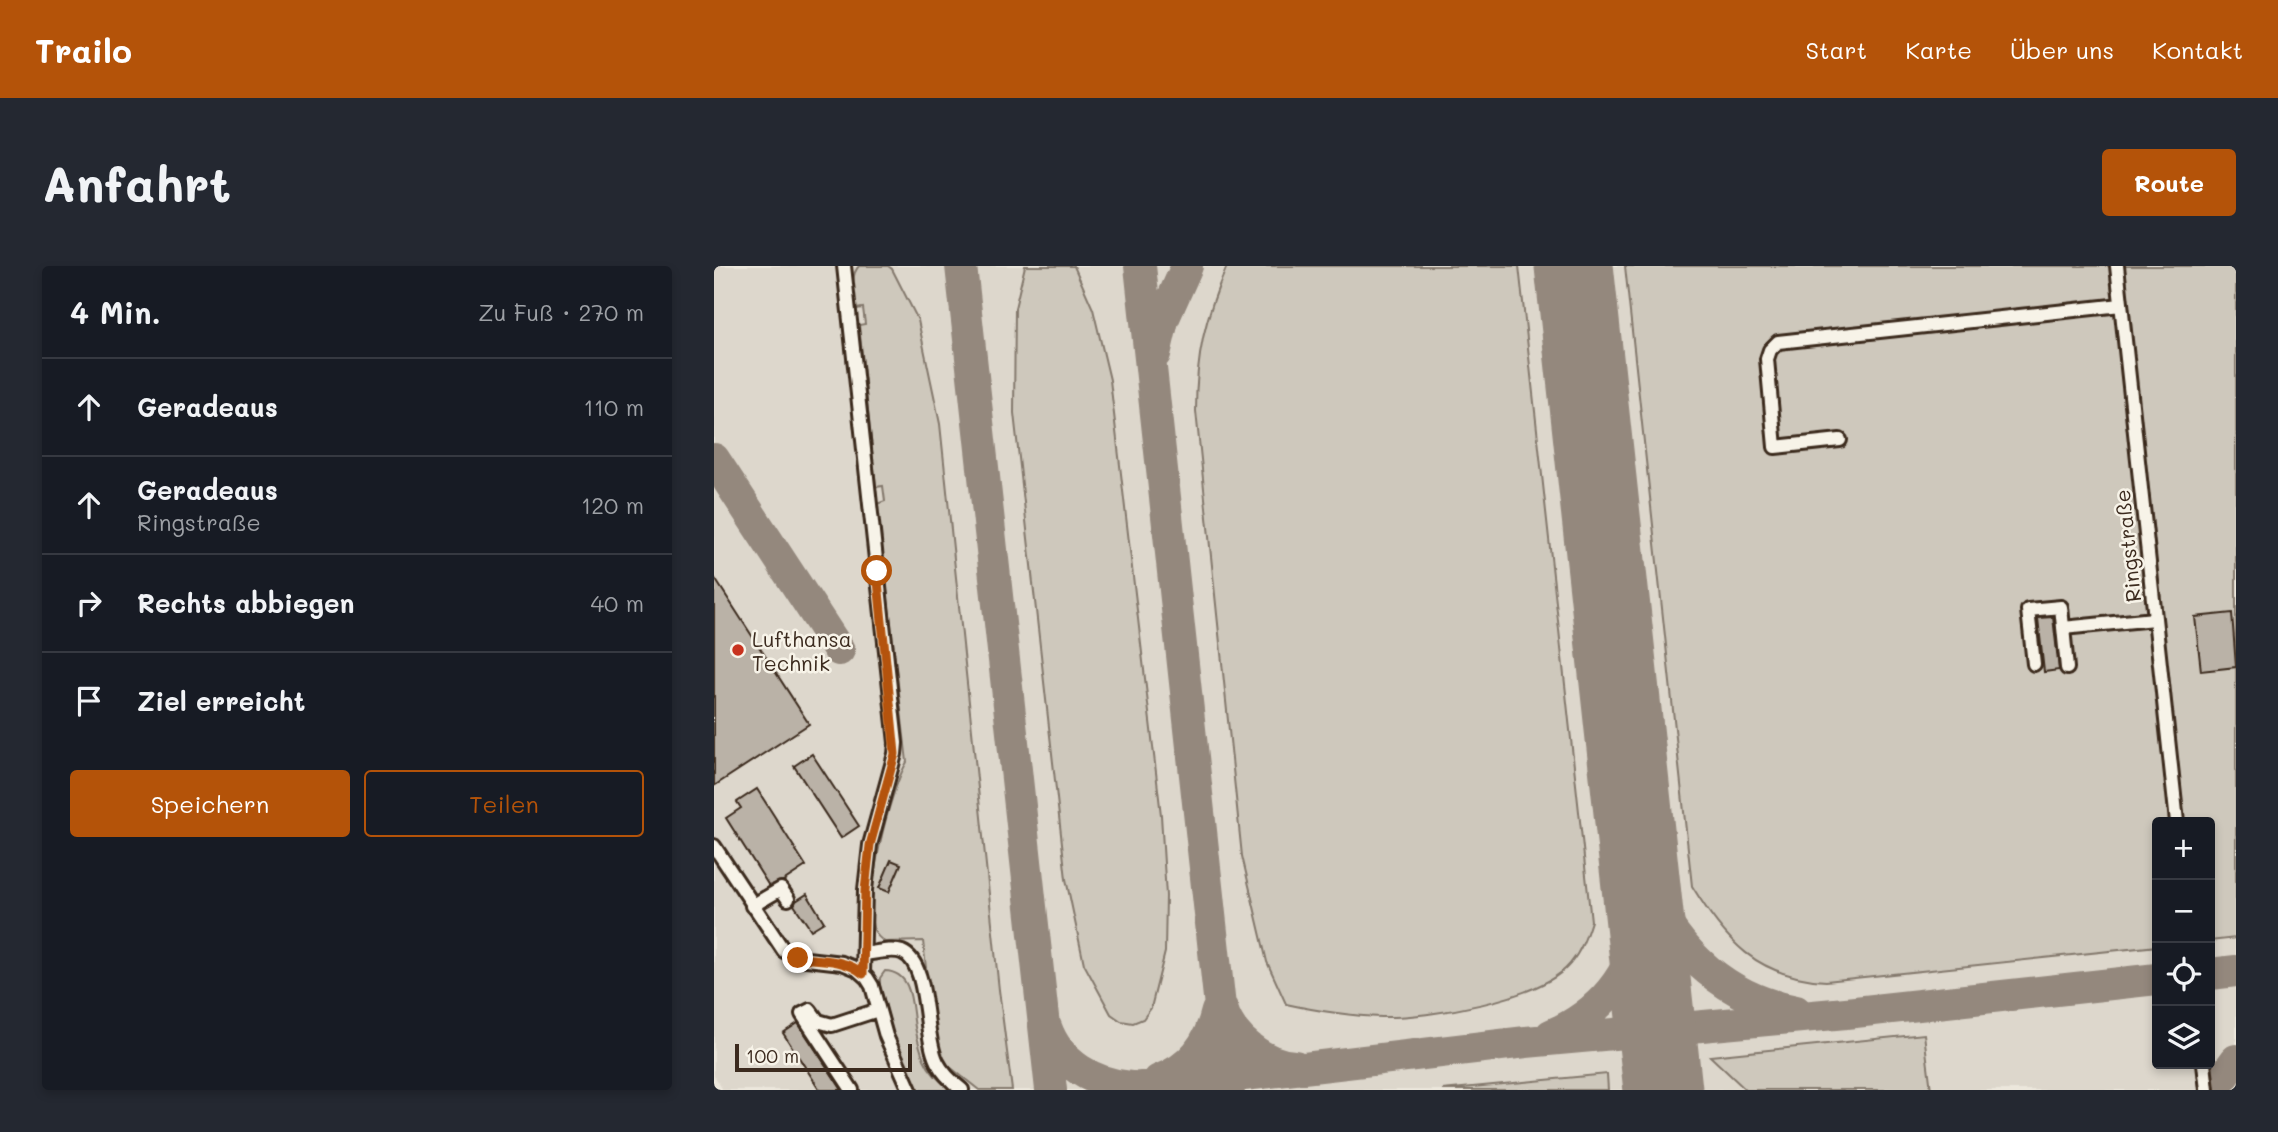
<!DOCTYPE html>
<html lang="de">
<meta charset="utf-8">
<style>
body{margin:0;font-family:Mali,sans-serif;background:#242831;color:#f1f3f6}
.controls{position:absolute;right:21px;bottom:21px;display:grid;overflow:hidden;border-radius:7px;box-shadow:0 4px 10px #0003}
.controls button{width:63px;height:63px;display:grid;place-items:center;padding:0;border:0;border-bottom:2px solid #363941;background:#171b24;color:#f1f3f6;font:35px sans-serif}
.scale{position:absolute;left:21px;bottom:18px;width:177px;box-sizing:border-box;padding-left:7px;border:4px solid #3b2a1e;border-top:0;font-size:19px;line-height:24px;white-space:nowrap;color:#3b2a1e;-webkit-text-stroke:5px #f7f3e8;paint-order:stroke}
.stop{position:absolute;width:21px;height:21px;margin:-16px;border:5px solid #b45309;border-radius:50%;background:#fff}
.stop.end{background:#b45309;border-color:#fff;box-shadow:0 2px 7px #0008}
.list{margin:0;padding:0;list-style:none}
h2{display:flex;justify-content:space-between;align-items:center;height:91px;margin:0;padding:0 28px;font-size:30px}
h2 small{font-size:23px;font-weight:400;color:#9ea1a6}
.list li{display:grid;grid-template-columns:46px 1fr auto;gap:21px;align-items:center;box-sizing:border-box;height:98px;padding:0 28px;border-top:2px solid #363941}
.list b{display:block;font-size:26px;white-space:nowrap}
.list p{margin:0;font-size:23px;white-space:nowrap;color:#9ea1a6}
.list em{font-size:23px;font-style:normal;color:#9ea1a6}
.actions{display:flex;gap:14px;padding:21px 28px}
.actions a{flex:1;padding:16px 0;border:2px solid #b45309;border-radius:7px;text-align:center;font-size:24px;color:#b45309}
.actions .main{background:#b45309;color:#fff}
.icon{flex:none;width:38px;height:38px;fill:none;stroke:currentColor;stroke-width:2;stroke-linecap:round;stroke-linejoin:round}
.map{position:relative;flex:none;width:1522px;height:824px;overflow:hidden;border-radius:7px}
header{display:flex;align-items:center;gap:42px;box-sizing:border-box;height:98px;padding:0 35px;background:#b45309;color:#fff}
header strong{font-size:33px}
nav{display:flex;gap:38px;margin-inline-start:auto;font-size:24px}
.intro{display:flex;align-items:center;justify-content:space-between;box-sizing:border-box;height:168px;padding:0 42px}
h1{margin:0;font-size:49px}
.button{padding:18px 32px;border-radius:7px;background:#b45309;color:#fff;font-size:24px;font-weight:700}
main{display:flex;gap:42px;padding:0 42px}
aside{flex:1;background:#171b24;border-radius:7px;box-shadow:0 4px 10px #0003}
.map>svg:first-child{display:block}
.built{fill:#ddd7cc;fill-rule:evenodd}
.green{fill:#cec8bc;stroke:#84796d;stroke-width:2}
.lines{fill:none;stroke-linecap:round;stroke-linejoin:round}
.taxiway{stroke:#94887d;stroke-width:32}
.runway{stroke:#94887d;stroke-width:79}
.building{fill:#bab2a7;stroke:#3b2a1e;stroke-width:2}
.minor-casing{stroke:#3b2a1e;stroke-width:18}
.minor{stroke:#f7f3e8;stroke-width:12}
.route{stroke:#b45309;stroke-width:9}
.poi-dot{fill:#c8321e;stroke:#f7f3e8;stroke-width:2.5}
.labels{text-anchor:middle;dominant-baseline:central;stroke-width:5;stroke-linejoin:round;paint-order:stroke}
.street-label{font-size:21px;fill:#3b2a1e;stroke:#f7f3e8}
.poi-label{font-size:21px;fill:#3b2a1e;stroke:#f7f3e8;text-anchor:start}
</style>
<header>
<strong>Trailo</strong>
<nav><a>Start</a><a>Karte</a><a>Über uns</a><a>Kontakt</a></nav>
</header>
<div class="intro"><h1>Anfahrt</h1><a class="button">Route</a></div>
<main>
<aside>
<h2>4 Min.<small>Zu Fuß · 270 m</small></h2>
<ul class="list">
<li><svg class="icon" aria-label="ahead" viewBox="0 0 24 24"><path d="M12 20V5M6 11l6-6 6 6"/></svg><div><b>Geradeaus</b></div><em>110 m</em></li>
<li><svg class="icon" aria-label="ahead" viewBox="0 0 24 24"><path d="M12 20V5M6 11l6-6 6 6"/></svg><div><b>Geradeaus</b><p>Ringstraße</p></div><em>120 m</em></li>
<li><svg class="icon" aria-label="right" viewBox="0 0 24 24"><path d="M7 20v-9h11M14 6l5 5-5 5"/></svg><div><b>Rechts abbiegen</b></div><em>40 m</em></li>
<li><svg class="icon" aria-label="arrive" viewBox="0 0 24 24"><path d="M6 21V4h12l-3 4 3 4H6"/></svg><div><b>Ziel erreicht</b></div></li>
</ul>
<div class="actions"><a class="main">Speichern</a><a>Teilen</a></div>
</aside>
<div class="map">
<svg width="1522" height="824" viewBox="0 0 1522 824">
<rect width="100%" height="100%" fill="#ece7dc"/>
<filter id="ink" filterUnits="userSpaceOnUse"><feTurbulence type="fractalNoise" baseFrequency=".0143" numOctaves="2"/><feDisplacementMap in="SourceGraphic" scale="14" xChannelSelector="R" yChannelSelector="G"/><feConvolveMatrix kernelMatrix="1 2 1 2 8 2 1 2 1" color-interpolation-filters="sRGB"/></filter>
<g filter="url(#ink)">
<!-- built -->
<path class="built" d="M0 0H1522V824H9L0 809ZM1443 556H1496V798H1443Z"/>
<!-- green -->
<path class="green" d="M145 0H174L178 3 204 54 226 158 285 724 298 824H265L231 797 220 774 209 675 171 676C166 673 162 669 160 664 148 635 176 523 193 496L163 238 171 235 169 220 162 221 145 59 151 58 149 42 142 43C141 29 135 10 145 0Z
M311 0H360L379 43 396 114 447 549 452 630 451 686 437 742 429 753 419 757 407 755 397 748 370 698 352 613 300 147 301 42Z
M513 0H805L877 655C872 671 867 685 856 698 826 734 714 752 668 751 635 750 604 745 572 738L553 696 528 590 482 145C482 90 491 51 513 0Z
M911 0H1522V672L1496 675V556H1443V680L1112 715C1042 711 1012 675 978 620Z
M171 705C200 706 197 741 201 761 203 771 206 783 210 793 216 807 226 816 238 824H196L172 770 179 767 166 720V712Z
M1210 768 1217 824H1032L996 790Z
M893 808 894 824H728Z"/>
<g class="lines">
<!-- taxiway -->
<path class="taxiway" d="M247 0 337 824
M426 0 515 824
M441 88 449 54 473 0
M0 193 125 384
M914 481 948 793 960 824
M936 626C963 688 1015 733 1082 745
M1496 708 1522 705
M508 742C516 772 550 799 581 800
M332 761C345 798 380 818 417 821
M837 769C885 748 920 709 926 656
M445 814C477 802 495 779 503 745
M402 824 812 776 1132 747 1443 713
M1500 824 1522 794"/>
<!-- runway -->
<path class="runway" d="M860 0 949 824"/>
</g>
<!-- building -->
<path class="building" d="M0 311 95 458 0 520Z
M1518 347 1522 401 1487 405 1481 351Z
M1339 351 1345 404 1330 406 1324 352Z
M98 488 145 560 127 572 80 500Z
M43 523 92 600 69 615 55 620 12 552 27 542 23 536Z
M177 594 187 598 175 626 165 622Z
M93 628 110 656 97 664 80 639 82 635Z
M84 757 128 824H106L69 767Z"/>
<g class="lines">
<!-- minor casing -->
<g class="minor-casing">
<path id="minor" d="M130 0 182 477 181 488 156 579 151 624 149 708
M1403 0 1463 556
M1126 174 1061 181 1053 93 1056 84 1064 76 1407 39
M1349 362 1440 353
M1320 398 1314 344 1347 341 1353 402
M0 580 70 685 84 692 128 697 143 703 153 712 158 720 172 770 196 824
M38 640 67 623 74 633
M150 688C161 687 177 682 188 686 216 697 209 769 223 796 229 808 238 816 248 824
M1490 798 1493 824
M138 824 88 748 96 744 104 755 118 759 164 744"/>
</g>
<!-- minor -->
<use href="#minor" class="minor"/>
</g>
</g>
<g class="lines" filter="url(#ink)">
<!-- route -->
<path class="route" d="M84 692C106 694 132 693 149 708L151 624 156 579 181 488 163 305"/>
</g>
<!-- markers -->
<circle class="poi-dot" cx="24" cy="384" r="7"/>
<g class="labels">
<!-- street labels -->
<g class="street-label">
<text transform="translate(1413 280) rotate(-96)">Ringstraße</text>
</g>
<!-- poi labels -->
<g class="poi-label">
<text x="38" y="372">Lufthansa<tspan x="38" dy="24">Technik</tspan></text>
</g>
</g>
</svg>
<div class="controls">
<button>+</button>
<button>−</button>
<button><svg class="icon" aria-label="locate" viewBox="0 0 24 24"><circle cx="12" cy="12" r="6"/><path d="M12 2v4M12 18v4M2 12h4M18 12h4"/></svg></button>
<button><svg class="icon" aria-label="layers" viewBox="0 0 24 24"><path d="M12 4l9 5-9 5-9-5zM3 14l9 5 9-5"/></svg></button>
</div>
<div class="scale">100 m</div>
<div class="stop" style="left:163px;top:305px"></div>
<div class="stop end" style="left:84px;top:692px"></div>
</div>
</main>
